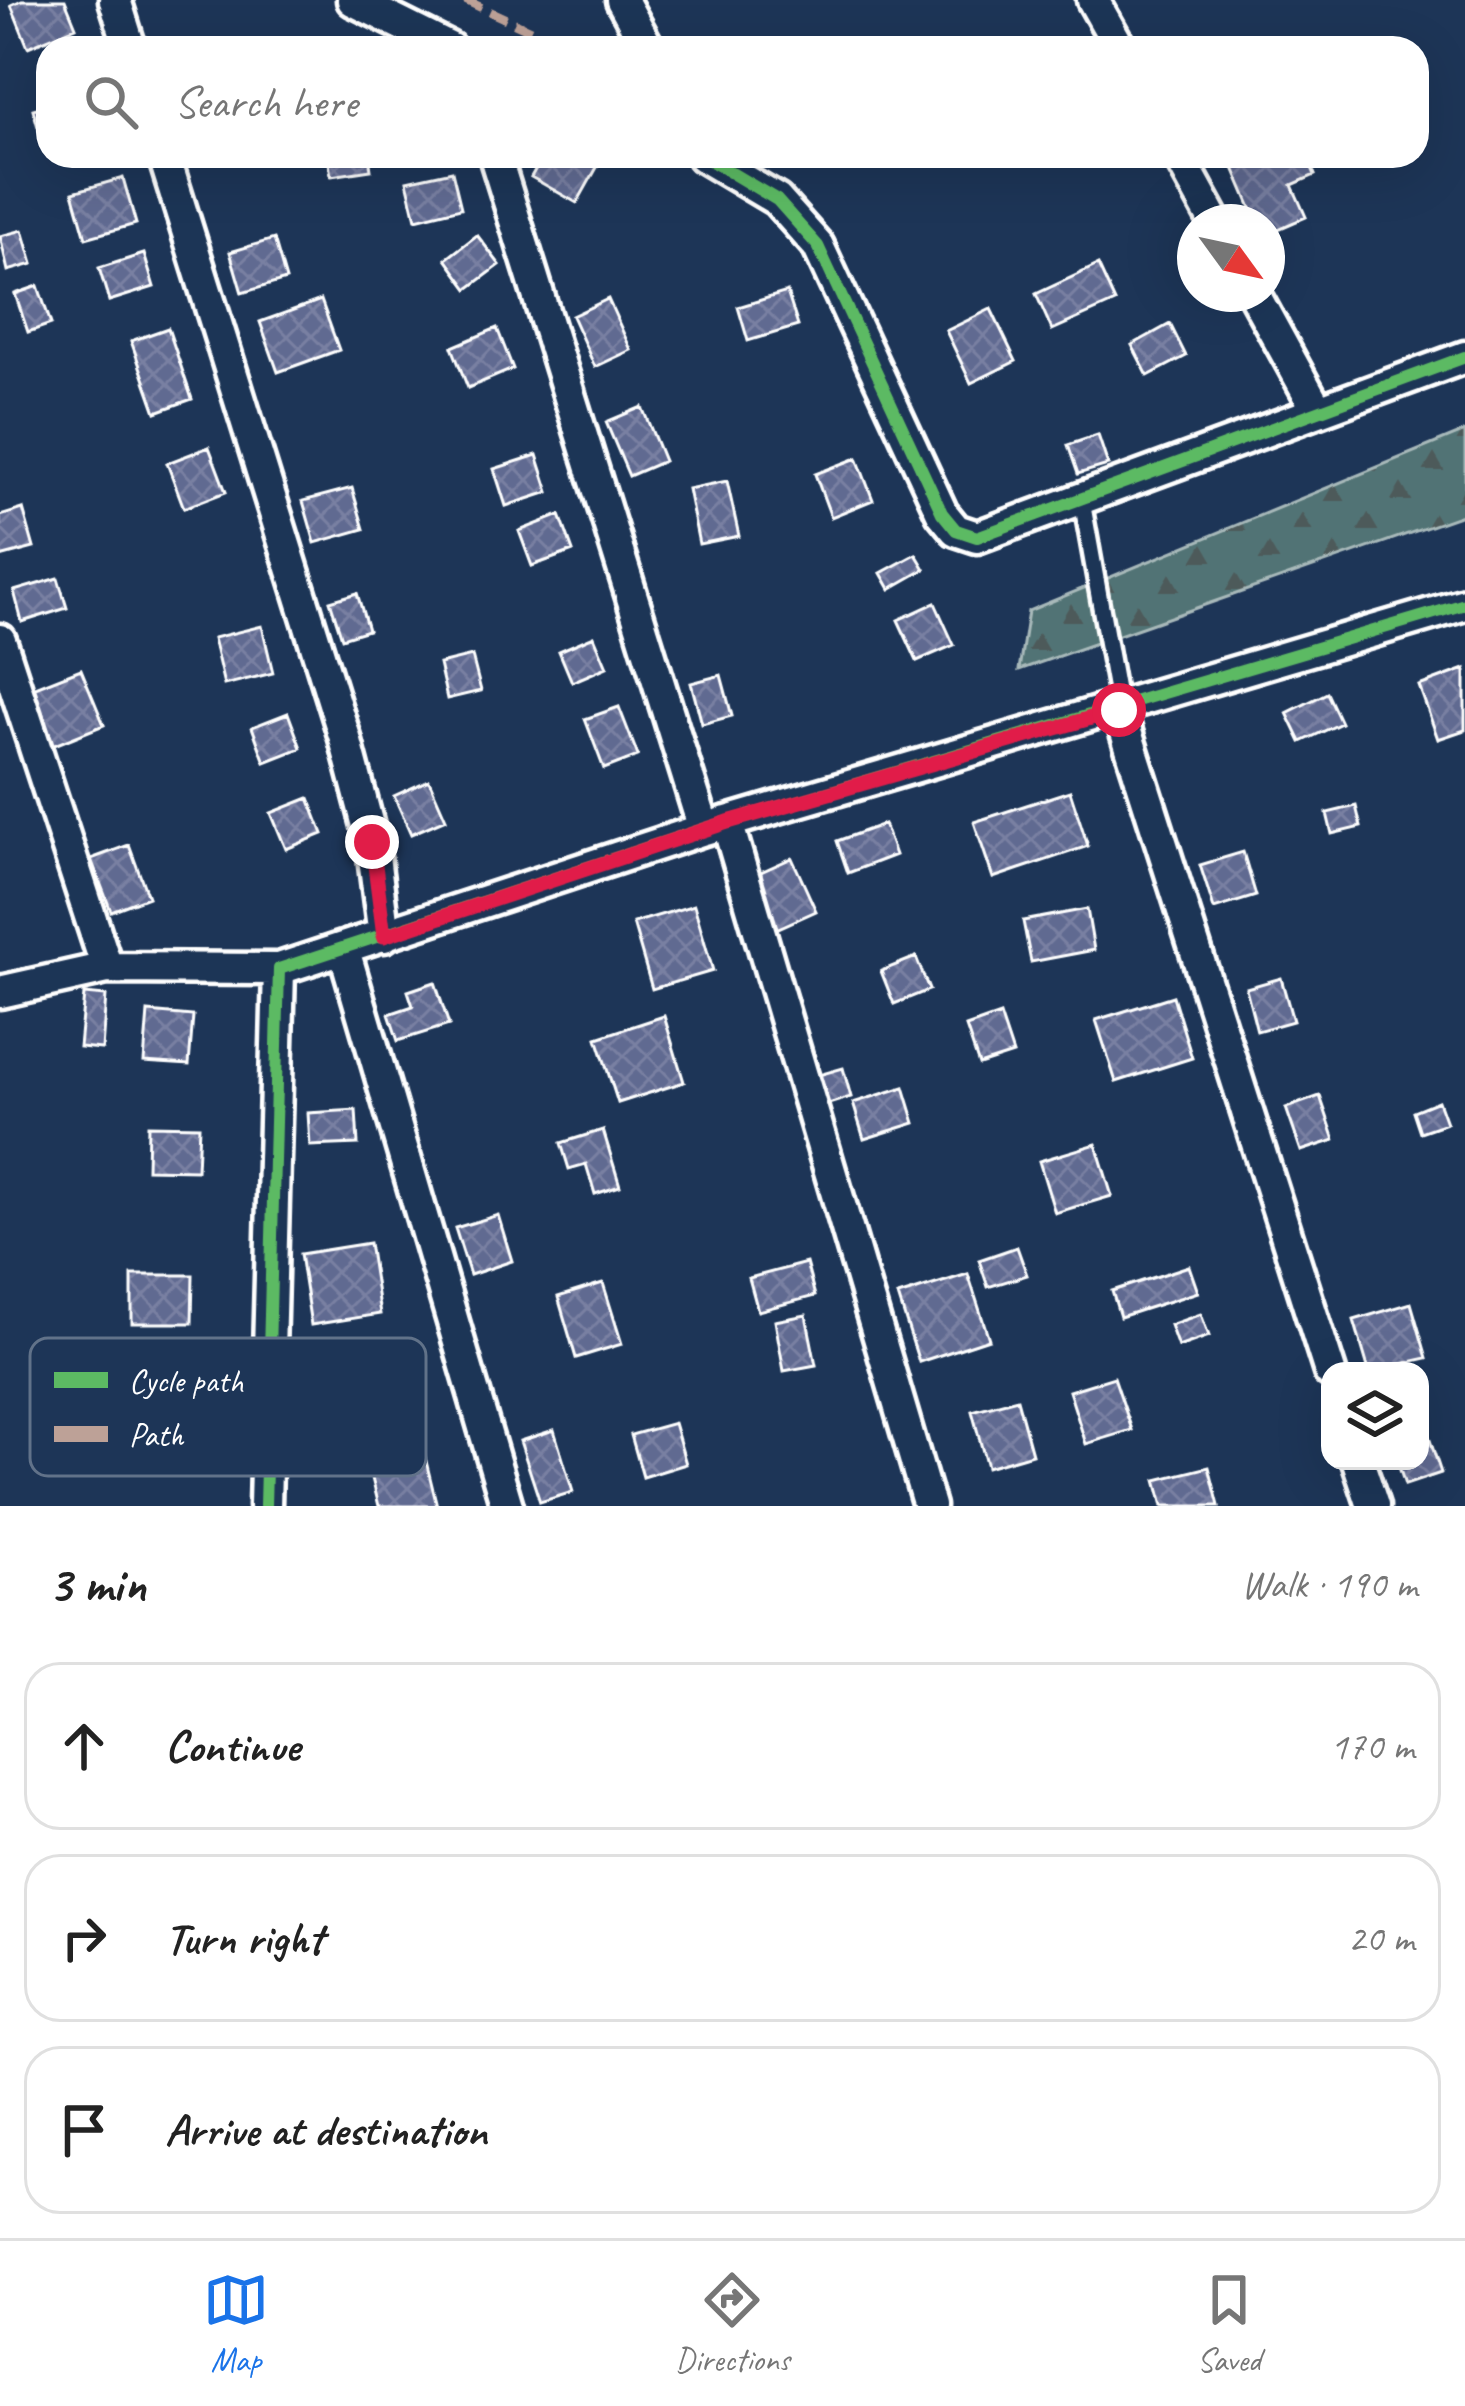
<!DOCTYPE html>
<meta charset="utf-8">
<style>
body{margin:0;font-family:Caveat,sans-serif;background:#f6f6f6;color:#222}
.controls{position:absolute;right:36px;bottom:36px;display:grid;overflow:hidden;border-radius:24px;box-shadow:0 12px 48px #0002}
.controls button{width:108px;height:108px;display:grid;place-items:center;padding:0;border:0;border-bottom:3px solid #e0e0e0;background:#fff;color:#222;font:60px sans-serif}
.compass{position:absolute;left:1177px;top:204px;width:108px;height:108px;border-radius:50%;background:#fff;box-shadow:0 12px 48px #0002;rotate:123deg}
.stop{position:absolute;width:36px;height:36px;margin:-27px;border:9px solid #e11d48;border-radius:50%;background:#fff}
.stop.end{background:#e11d48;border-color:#fff;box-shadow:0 3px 12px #0008}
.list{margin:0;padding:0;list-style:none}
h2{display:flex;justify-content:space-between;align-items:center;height:156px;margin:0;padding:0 48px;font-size:51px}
h2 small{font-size:39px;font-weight:400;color:#767676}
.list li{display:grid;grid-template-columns:78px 1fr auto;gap:36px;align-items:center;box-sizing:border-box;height:168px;margin:0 24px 24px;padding:0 24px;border:3px solid #e0e0e0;border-radius:36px}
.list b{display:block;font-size:45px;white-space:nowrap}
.list em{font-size:39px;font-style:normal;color:#767676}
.icon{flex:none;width:66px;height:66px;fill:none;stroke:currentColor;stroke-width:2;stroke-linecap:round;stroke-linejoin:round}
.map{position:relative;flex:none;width:1465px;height:1506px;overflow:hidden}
.search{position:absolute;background:#fff;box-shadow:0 12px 48px #0002;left:36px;right:36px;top:36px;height:132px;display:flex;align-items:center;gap:30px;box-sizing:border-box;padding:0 42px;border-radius:36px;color:#767676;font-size:45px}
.sheet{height:732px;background:#fff}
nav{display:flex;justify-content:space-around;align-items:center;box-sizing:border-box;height:168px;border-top:3px solid #e0e0e0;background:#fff;font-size:33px;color:#767676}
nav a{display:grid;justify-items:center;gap:6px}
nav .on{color:#1a73e8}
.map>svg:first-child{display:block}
.forest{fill:url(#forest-firs);stroke:#a8b9ba;stroke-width:3}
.building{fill:url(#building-cross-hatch);stroke:#fff;stroke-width:3}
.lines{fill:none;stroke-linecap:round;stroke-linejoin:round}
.service-casing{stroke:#fff;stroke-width:24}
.minor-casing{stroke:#fff;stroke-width:39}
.service{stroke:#1d3557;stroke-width:15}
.minor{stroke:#1d3557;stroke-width:30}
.quiet{stroke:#bda197;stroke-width:9;stroke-dasharray:18 9;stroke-linecap:butt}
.cycleway-casing{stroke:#1d3557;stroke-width:20}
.cycleway{stroke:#5cba63;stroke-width:12}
.route{stroke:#e11d48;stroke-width:15}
.key{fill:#1d3557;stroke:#617289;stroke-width:3}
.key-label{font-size:33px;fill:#fff}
</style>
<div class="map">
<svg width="1465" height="1506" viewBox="0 0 1465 1506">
<defs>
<pattern id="forest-firs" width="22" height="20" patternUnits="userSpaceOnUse" patternTransform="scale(3)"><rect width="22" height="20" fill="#517374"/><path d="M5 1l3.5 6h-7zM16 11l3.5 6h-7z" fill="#4e5a5a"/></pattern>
<pattern id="building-cross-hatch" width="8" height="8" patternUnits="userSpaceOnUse" patternTransform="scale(3)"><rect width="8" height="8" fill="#616a91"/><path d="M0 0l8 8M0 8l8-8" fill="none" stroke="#7980a2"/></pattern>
</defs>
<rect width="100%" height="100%" fill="#1d3557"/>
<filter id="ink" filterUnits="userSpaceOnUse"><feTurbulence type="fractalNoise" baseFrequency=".00833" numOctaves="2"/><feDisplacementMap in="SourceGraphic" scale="24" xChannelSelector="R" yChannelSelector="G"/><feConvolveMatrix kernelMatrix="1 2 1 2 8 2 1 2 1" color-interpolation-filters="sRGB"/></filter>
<g filter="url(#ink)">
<!-- forest -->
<path class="forest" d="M1465 431V514L1019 670 1028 611Z"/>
<!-- building -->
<path class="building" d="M22 0H65L76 27 28 47 11 5Z
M48 105V151L45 152 33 109Z
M328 156H369L371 170 331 176Z
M543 156H589L600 162 577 203 531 177Z
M1229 156H1307L1315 175 1292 185 1306 217 1267 234V222H1257Z
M452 171 461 208 416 219 407 181Z
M123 178 136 224 86 238 73 192Z
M23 230 33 264 8 271 0 236Z
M477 235 500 265 468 289 446 259Z
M274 239 286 280 242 293 230 252Z
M144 254 154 287 109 301 99 268Z
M1098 265 1115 302 1052 330 1036 294Z
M38 286 51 324 28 332 15 294Z
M787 292 798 326 748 341 738 307Z
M608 299 631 350 595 367 572 316Z
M321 300 339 350 278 372 260 322Z
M991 309 1016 361 971 383 946 331Z
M1170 324 1186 356 1148 376 1132 345Z
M168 328 192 399 156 412 131 341Z
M497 328 513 369 468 388 452 347Z
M642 407 664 461 629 476 606 422Z
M1098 435 1108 465 1078 474 1068 445Z
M209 447 226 492 184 508 167 463Z
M537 455 549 492 506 506 494 469Z
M857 458 873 500 831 517 815 474Z
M727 481 739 536 699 544 688 489Z
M352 488 364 529 315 543 303 501Z
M23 509 34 548 0 557V516Z
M560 515 573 551 532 566 519 531Z
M916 554 925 569 890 589 881 573Z
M58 578 67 608 22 622 14 591Z
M357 593 368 630 342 638 330 601Z
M935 603 954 645 917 661 898 620Z
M262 626 273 673 224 685 213 638Z
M594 636 607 667 572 682 559 651Z
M472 656 481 691 447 699 439 664Z
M81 669 104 725 52 746 30 689Z
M1465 669V730L1438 739 1419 686Z
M721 675 732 716 702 724 691 683Z
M1327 693 1341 723 1301 742 1287 713Z
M619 707 638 756 604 769 585 719Z
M288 713 301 748 265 762 252 727Z
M429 780 446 819 411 834 394 796Z
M1070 791 1088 846 993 878 974 822Z
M309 798 323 834 286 849 271 813Z
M1356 806 1361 827 1332 834 1327 813Z
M884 824 895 855 848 873 837 841Z
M129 845 148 897 111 911 91 859Z
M1243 852 1256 896 1214 909 1200 865Z
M792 858 816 911 776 929 752 876Z
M694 905 713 971 652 989 633 923Z
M1087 909 1094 950 1031 962 1023 921Z
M916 957 929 990 894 1004 881 971Z
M1281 978 1293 1021 1257 1031 1246 988Z
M435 982 449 1025 398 1041 389 1014 413 1006 408 991Z
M84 994 106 996 102 1049 79 1047Z
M1173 996 1192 1058 1116 1082 1096 1020Z
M148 1012 193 1016 189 1065 144 1062Z
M1000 1015 1013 1054 979 1065 966 1027Z
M664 1016 684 1082 618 1103 597 1038Z
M843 1068 851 1097 809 1110 801 1080Z
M904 1087 915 1123 864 1139 853 1103Z
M1320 1096 1335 1140 1301 1151 1286 1108Z
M1438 1101 1446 1123 1420 1132 1413 1111Z
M356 1110 358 1144 310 1146 308 1113Z
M148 1125 199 1126 197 1170 147 1169Z
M603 1130 620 1186 595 1194 586 1164 569 1169 561 1143Z
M1096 1144 1112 1196 1055 1213 1039 1161Z
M498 1215 512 1261 470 1275 455 1228Z
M369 1243 380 1314 311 1325 300 1254Z
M1017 1247 1027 1275 988 1287 979 1260Z
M806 1263 815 1296 758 1311 749 1278Z
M1189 1266 1198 1292 1120 1317 1112 1291Z
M968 1274 989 1339 919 1362 898 1296Z
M132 1275H193L192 1323H132Z
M603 1283 622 1344 576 1358 558 1297Z
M1411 1303 1427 1358 1369 1371 1354 1320Z
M1201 1314 1209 1336 1178 1347 1170 1325Z
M806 1315 816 1365 784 1371 775 1321Z
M1114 1377 1132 1430 1086 1444 1069 1391Z
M1017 1399 1032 1454 987 1467 972 1411Z
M674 1423 686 1464 643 1477 631 1435Z
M1426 1428 1441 1473 1405 1485 1397 1461H1420V1431Z
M554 1430 573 1492 540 1502 520 1441Z
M424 1453 437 1506H379L369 1466Z
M1209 1467 1219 1506H1163L1156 1480Z"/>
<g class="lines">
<!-- service casing -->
<g class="service-casing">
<path id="service" d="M1082 501 1119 707"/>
</g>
<!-- minor casing -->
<g class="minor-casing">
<path id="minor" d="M115 0 130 48
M353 0 449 48
M622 0 648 48
M1093 0 1120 48
M164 156 345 738 372 841 384 936
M495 156 704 829
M703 156 777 200 818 246 942 513 956 530 977 537 1465 357
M1179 156 1215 222
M1254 294 1318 411
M0 640 107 968 279 969
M1119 710 1330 1372
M727 822 929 1506
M344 950 507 1506
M0 992 107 968
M1358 1461 1373 1506
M265 1506 279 969 704 829 1465 604"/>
</g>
<!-- service -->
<use href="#service" class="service"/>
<!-- minor -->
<use href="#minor" class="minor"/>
<!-- quiet -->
<path class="quiet" d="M465 0 569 48"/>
<!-- cycleway casing -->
<g class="cycleway-casing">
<path id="cycleway" d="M703 156 777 200 818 246 942 513 956 530 977 537 1465 357
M265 1506 279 969 704 829 1465 604"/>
</g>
<!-- cycleway -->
<use href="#cycleway" class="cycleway"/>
</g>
</g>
<g class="lines" filter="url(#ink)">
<!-- route -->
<path class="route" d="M372 842 384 936 728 822 1119 710"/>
</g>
<!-- legend -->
<rect x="30" y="1338" width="396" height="138" rx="18" class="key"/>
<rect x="54" y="1372" width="54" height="16" fill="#5cba63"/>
<rect x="54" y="1426" width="54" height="16" fill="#bda197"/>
<g class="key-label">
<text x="129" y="1392">Cycle path</text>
<text x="129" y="1446">Path</text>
</g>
</svg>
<div class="controls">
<button><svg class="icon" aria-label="layers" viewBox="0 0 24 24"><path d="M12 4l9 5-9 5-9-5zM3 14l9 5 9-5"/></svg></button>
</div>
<svg class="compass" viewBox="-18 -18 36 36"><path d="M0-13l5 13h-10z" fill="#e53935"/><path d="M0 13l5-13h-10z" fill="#767676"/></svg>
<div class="stop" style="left:1119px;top:710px"></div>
<div class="stop end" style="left:372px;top:842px"></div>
<div class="search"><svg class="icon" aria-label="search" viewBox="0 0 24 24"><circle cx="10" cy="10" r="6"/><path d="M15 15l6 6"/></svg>Search here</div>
</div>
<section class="sheet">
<h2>3 min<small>Walk · 190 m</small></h2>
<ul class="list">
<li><svg class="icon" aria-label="ahead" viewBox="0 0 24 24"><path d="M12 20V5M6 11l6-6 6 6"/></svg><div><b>Continue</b></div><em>170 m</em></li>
<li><svg class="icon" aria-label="right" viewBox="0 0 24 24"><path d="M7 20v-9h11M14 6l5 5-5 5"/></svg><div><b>Turn right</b></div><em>20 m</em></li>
<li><svg class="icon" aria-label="arrive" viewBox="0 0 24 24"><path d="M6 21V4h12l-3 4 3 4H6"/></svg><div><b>Arrive at destination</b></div></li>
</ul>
</section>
<nav>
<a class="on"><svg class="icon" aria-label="map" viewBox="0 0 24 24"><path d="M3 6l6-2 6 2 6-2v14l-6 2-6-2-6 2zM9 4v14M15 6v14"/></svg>Map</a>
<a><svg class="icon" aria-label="directions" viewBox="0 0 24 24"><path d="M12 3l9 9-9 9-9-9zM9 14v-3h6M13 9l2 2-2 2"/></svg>Directions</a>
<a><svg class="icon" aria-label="saved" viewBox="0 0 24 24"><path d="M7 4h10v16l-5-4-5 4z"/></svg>Saved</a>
</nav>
